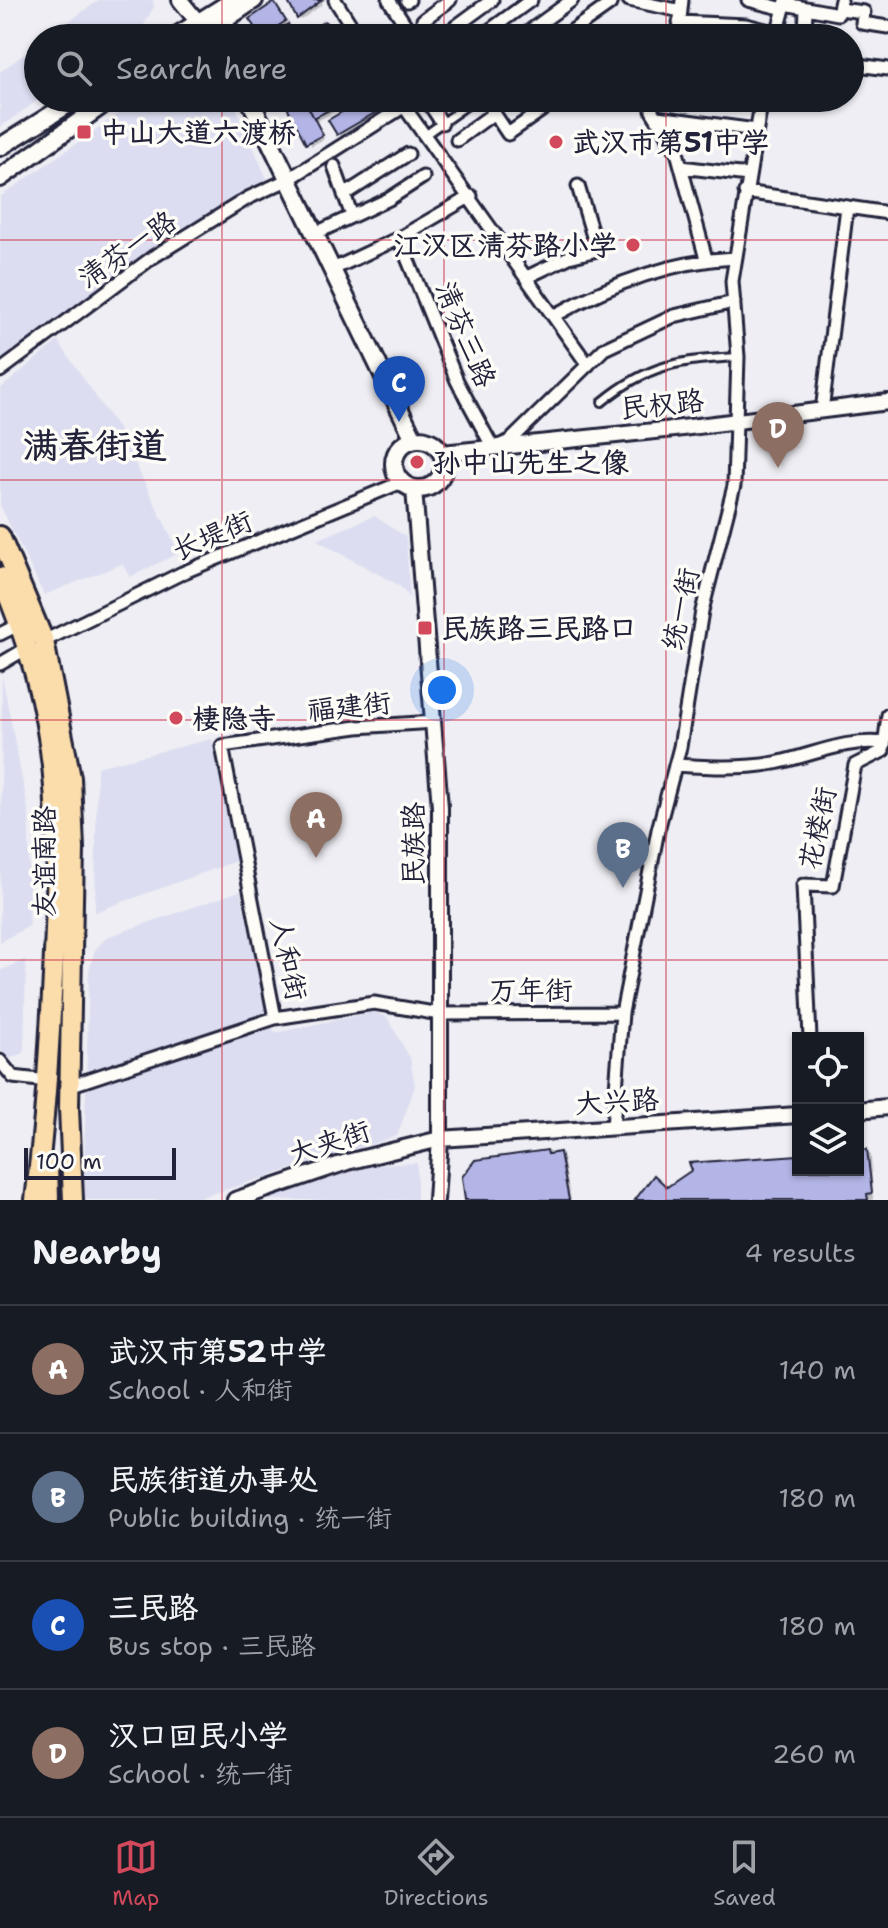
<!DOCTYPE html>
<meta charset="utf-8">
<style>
body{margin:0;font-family:"Shantell Sans","LXGW WenKai TC",sans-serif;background:#242831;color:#f1f3f6}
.controls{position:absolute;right:24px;bottom:24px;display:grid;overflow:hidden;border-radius:0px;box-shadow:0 2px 6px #0004}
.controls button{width:72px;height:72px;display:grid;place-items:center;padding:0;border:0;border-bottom:2px solid #363941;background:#171b24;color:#f1f3f6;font:40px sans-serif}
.scale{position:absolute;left:24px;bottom:20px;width:152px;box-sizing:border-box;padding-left:8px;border:4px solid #22223b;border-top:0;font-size:22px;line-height:28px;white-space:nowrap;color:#22223b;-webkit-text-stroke:6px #fdfcf7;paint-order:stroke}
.you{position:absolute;left:442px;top:690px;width:28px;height:28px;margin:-20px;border:6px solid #fff;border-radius:50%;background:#1a73e8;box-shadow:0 0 0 12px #1a73e833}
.badge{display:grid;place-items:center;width:52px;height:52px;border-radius:50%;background:#d1495b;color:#fff;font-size:26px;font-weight:700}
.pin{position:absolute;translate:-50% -66px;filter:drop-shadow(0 2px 4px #0008)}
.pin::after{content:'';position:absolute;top:42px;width:28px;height:24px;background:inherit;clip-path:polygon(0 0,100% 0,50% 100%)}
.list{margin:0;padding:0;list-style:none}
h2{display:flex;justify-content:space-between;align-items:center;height:104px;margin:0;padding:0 32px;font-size:34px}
h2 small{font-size:26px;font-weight:400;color:#9ea1a6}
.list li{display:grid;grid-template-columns:52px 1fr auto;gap:24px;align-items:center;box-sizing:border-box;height:128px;padding:0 32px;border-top:2px solid #363941}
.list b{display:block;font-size:30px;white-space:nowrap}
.list p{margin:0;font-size:26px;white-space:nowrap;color:#9ea1a6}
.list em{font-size:26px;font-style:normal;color:#9ea1a6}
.icon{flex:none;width:44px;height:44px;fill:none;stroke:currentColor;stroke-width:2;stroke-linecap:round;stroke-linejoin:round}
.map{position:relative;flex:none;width:888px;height:1200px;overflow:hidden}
.search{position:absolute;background:#171b24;box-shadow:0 2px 6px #0004;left:24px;right:24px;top:24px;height:88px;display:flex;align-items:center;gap:20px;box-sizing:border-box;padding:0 28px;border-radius:44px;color:#9ea1a6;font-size:30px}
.sheet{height:616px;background:#171b24}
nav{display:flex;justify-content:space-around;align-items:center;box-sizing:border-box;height:112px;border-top:2px solid #363941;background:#171b24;font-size:22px;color:#9ea1a6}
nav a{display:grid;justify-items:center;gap:4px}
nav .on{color:#d1495b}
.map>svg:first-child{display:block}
.built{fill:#dcddf0}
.shadow{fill:#0003}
.building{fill:#b3b5e6;stroke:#22223b;stroke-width:2}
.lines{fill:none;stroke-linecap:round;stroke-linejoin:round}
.service-casing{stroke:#22223b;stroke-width:12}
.minor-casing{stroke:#22223b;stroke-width:17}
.tertiary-casing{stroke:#22223b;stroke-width:20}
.secondary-casing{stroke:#22223b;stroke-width:22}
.primary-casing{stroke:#22223b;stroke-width:24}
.service{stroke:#fdfcf7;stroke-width:6}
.minor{stroke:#fdfcf7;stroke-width:11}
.tertiary{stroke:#fdfcf7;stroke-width:14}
.secondary{stroke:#fdfcf7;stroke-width:16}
.primary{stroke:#faddab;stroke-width:18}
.grid{fill:none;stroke:#d1495b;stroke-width:2;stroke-opacity:0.55}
.poi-dot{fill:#d1495b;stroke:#fdfcf7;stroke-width:3}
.labels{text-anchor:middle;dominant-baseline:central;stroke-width:7;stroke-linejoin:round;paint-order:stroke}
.poi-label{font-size:28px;font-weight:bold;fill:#22223b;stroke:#fdfcf7;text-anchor:start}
.street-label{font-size:28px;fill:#22223b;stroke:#fdfcf7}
.district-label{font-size:36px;font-weight:bold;fill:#22223b;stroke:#fdfcf7}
</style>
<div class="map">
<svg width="888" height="1200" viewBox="0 0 888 1200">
<rect width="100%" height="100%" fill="#eeeef4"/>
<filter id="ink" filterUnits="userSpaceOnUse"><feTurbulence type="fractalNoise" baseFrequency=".0125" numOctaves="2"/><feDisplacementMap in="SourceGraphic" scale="16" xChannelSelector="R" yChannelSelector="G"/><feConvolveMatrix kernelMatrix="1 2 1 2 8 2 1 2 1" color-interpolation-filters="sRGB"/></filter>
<g filter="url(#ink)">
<!-- built -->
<path class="built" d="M99 0H153L154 7 143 26 126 38H46Z
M38 44V98H41L0 127V72Z
M141 98H232L267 179 0 361V197Z
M58 341 118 429 179 553 130 577 122 564 44 595 0 505V389Z
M374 516 406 537 410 598 400 586 317 540Z
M2 676 29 814V926L0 942Z
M212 739 236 861 95 912 97 767Z
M240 891 274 1033 374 1012 387 1017 410 1058 415 1086 397 1136 192 1200H83L89 971 95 950 107 937Z
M26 959 24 1053 8 1059 0 1049V971Z
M417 1163V1200H259L370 1165Z"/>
<!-- shadow -->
<path class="shadow" d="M290 0H320L323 4 301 20 287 2Z
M277 8 288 24 295 38 262 36Z
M320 98H347L350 104 315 122 324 139 311 146 307 105Z
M358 98H379L387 111 341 137 330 121 361 103Z
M866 1151 871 1155 873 1200H637L667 1189 798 1157V1170H858V1152Z
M559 1154 563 1158 571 1200H467Z"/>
<!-- building -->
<path class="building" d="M287 0H322L297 19Z
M274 2 286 21 261 37 249 19Z
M325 21 335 38H312L308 31Z
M288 24 296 37 271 38 269 35Z
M315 98H347L348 100 314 118 306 103Z
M366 98H380L385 107 337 135 328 120Z
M304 99 323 135 306 144 287 107Z
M867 1149 872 1193 867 1194 868 1200H635L654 1175 667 1187 692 1170 689 1163 798 1155V1170H858V1150Z
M547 1150 548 1154 560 1152 569 1200H465L462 1177 475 1160Z"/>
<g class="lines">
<!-- service casing -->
<g class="service-casing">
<path id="service" d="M425 135 477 98
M602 402C648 364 680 360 738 357"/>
</g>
<!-- minor casing -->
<g class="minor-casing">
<path id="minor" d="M335 0 359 38
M389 0 414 38
M629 0 681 11
M748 0 784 9
M407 1 409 0
M785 4 838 14 841 0
M839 9 864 12 862 23 888 27
M423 20 450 0
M679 22 746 25 777 33
M440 38 492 0
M479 38 531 0
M520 38 572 0
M562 38 610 4 611 0
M678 38 682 0
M776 38 786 1
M805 38 806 8
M850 64 888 69
M398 98 588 365
M484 98 508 134 559 98
M652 98V111L677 152 706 259
M657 117 756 130
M442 123 432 108 446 98
M457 140 494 113
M334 166 352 216
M681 167 748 175
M745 192 888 213
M344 195 408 154
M314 234 389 199 423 177
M399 238 457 381 493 448 510 441 604 349 674 316 734 302
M331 270 399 238 471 196
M527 277 569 257 597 250 578 186
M554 316C610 284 670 261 735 258
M0 371 153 257 248 198 289 179 403 107
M822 411 847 207
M0 634 20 624
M44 641 182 573 402 482
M0 664 29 647
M434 722 357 727 222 746 275 1018 374 1003 440 1014 622 1013
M884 747 888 715
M675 765C708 767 742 769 775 763 811 756 846 738 884 743
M810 1038 803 885 833 886 855 765 883 751
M0 1061 13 1077 48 1081
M69 1086 275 1018
M613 1127 622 1013 658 830 680 747 702 611 734 486 738 357 732 281 762 98"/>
</g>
<!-- tertiary casing -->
<g class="tertiary-casing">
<path id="tertiary" d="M180 0 198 22
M442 453 674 429 888 402
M414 489 440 807V1139L436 1200
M858 1110 888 1107
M235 1200 347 1162 440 1139 798 1115"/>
</g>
<!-- secondary casing -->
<g class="secondary-casing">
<path id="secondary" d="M173 38 234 0
M198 38 254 0
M249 98 414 439
M0 147 78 98
M0 178 112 98
M394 464a25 25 0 1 1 50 0a25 25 0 1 1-50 0Z"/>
</g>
<!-- primary casing -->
<g class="primary-casing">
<path id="primary" d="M0 536 44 641 71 778 74 849 69 1108 73 1200
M0 577C63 717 60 826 53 976 49 1051 45 1125 35 1200
M48 1165 49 1200"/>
</g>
<!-- service -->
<use href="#service" class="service"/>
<!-- minor -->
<use href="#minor" class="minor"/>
<!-- tertiary -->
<use href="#tertiary" class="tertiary"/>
<!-- secondary -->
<use href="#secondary" class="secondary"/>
<!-- primary -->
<use href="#primary" class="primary"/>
</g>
</g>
<!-- grid -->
<path class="grid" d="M222 0V38M444 0V38M666 0V38M222 98V1200M444 98V1200M666 98V1200M0 240H888M0 480H888M0 720H888M0 960H888"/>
<!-- markers -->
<g class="poi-dot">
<rect x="76" y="124" width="16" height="16" rx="4"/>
<circle cx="556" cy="142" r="8"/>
<circle cx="633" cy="245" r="8"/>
<circle cx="417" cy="462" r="8"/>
<rect x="417" y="620" width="16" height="16" rx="4"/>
<circle cx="176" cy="718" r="8"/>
</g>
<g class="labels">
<!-- poi labels -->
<g class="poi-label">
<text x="100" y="132">中山大道六渡桥</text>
<text x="572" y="142">武汉市第51中学</text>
<text x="617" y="245" text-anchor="end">江汉区清芬路小学</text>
<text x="433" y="462">孙中山先生之像</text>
<text x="441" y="628">民族路三民路口</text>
<text x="192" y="718">棲隐寺</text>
</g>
<!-- street labels -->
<g class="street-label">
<text transform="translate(127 249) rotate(-35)">清芬一路</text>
<text transform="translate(466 334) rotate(67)">清芬三路</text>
<text transform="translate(662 404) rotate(-6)">民权路</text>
<text transform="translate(212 535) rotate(-23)">长堤街</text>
<text transform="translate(680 609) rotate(-78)">统一街</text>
<text transform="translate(349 706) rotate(-6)">福建街</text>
<text transform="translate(817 828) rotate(-78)">花楼街</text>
<text transform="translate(413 844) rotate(-90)">民族路</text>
<text transform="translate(44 862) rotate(-90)">友谊南路</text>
<text transform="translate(289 959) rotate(78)">人和街</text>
<text x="531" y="990">万年街</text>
<text transform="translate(617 1101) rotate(-3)">大兴路</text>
<text transform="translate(329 1142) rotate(-18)">大夹街</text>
</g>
<!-- district labels -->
<g class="district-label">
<text x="95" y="445">满春街道</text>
</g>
</g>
</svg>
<div class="controls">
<button><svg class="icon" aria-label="locate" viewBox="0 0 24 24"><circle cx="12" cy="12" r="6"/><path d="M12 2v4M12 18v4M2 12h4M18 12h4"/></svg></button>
<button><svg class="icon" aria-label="layers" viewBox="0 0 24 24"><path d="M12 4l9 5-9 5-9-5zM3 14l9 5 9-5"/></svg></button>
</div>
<div class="scale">100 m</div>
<div class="you"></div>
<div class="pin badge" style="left:316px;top:858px;background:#8d6e63">A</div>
<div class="pin badge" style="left:623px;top:888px;background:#5c6f8a">B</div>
<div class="pin badge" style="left:399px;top:422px;background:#1a4fb4">C</div>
<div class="pin badge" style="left:778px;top:468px;background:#8d6e63">D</div>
<div class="search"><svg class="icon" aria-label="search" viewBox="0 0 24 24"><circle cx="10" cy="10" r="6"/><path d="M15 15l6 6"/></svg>Search here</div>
</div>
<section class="sheet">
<h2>Nearby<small>4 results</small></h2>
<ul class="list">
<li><span class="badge" style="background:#8d6e63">A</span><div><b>武汉市第52中学</b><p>School · 人和街</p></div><em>140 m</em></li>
<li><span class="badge" style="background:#5c6f8a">B</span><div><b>民族街道办事处</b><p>Public building · 统一街</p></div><em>180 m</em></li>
<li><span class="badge" style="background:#1a4fb4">C</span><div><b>三民路</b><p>Bus stop · 三民路</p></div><em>180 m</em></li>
<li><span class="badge" style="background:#8d6e63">D</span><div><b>汉口回民小学</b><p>School · 统一街</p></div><em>260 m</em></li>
</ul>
</section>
<nav>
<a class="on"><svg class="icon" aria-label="map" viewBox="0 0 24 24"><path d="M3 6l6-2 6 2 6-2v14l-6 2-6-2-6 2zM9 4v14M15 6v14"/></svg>Map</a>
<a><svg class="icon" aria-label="directions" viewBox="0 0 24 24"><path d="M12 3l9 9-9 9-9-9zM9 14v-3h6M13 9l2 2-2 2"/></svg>Directions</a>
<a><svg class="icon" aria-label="saved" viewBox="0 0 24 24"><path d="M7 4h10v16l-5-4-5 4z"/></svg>Saved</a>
</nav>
